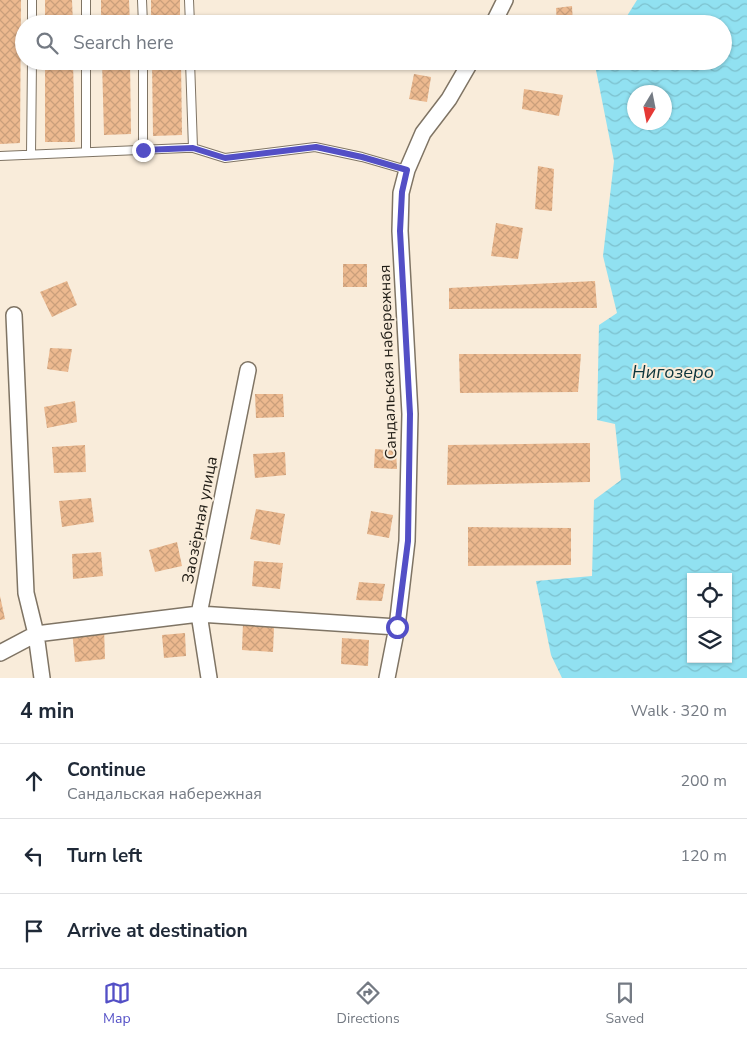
<!DOCTYPE html>
<meta charset="utf-8">
<style>
body{margin:0;font-family:"Nunito Sans",sans-serif;background:#f2f2f3;color:#1f2937}
.controls{position:absolute;right:15px;bottom:15px;display:grid;overflow:hidden;border-radius:0px;box-shadow:0 1px 4px #0004}
.controls button{width:45px;height:45px;display:grid;place-items:center;padding:0;border:0;border-bottom:1px solid #e0e1e3;background:#fff;color:#1f2937;font:25px sans-serif}
.compass{position:absolute;left:627px;top:85px;width:45px;height:45px;border-radius:50%;background:#fff;box-shadow:0 1px 4px #0004;rotate:190deg}
.stop{position:absolute;width:15px;height:15px;margin:-11px;border:4px solid #534fc6;border-radius:50%;background:#fff}
.stop.end{background:#534fc6;border-color:#fff;box-shadow:0 1px 5px #0008}
.list{margin:0;padding:0;list-style:none}
h2{display:flex;justify-content:space-between;align-items:center;height:65px;margin:0;padding:0 20px;font-size:21px}
h2 small{font-size:16px;font-weight:400;color:#747a83}
.list li{display:grid;grid-template-columns:32px 1fr auto;gap:15px;align-items:center;box-sizing:border-box;height:75px;padding:0 20px;border-top:1px solid #e0e1e3}
.list b{display:block;font-size:19px;white-space:nowrap}
.list p{margin:0;font-size:16px;white-space:nowrap;color:#747a83}
.list em{font-size:16px;font-style:normal;color:#747a83}
.icon{flex:none;width:28px;height:28px;fill:none;stroke:currentColor;stroke-width:2;stroke-linecap:round;stroke-linejoin:round}
.map{position:relative;flex:none;width:747px;height:678px;overflow:hidden}
.search{position:absolute;background:#fff;box-shadow:0 1px 4px #0004;left:15px;right:15px;top:15px;height:55px;display:flex;align-items:center;gap:12px;box-sizing:border-box;padding:0 18px;border-radius:28px;color:#747a83;font-size:19px}
.sheet{height:290px;background:#fff}
nav{display:flex;justify-content:space-around;align-items:center;box-sizing:border-box;height:70px;border-top:1px solid #e0e1e3;background:#fff;font-size:14px;color:#747a83}
nav a{display:grid;justify-items:center;gap:2px}
nav .on{color:#534fc6}
.map>svg:first-child{display:block}
.water{fill:url(#water-waves);fill-rule:evenodd}
.building{fill:url(#building-cross-hatch)}
.lines{fill:none;stroke-linecap:round;stroke-linejoin:round}
.lane-casing{stroke:#7f7464;stroke-width:10}
.street-casing{stroke:#7f7464;stroke-width:18}
.lane{stroke:#fff;stroke-width:8}
.street{stroke:#fff;stroke-width:15}
.route{stroke:#534fc6;stroke-width:6}
.labels{text-anchor:middle;dominant-baseline:central;stroke-width:4;stroke-linejoin:round;paint-order:stroke}
.street-label{font-size:16px;fill:#211d16;stroke:#f9ecda}
.water-label{font-size:18px;font-style:italic;fill:#0e353c;stroke:#f9ecda}
</style>
<div class="map">
<svg width="747" height="678" viewBox="0 0 747 678">
<defs>
<pattern id="water-waves" width="16" height="10" patternUnits="userSpaceOnUse" patternTransform="scale(1.25)"><rect width="16" height="10" fill="#91e1f1"/><path d="M0 5q4-4 8 0t8 0" fill="none" stroke="#7dc1ce"/></pattern>
<pattern id="building-cross-hatch" width="8" height="8" patternUnits="userSpaceOnUse" patternTransform="scale(1.25)"><rect width="8" height="8" fill="#ecb98f"/><path d="M0 0l8 8M0 8l8-8" fill="none" stroke="#ca9f7b"/></pattern>
</defs>
<rect width="100%" height="100%" fill="#f9ecda"/>
<!-- water -->
<path class="water" d="M637 0H747V678H562L551 655 536 581 592 576 594 500 621 480 615 424 597 420 599 325 617 313 603 256 614 161 595 65 597 61H723V24H622ZM634 92H664V122H634ZM691 577H728V659H691Z"/>
<!-- building -->
<path class="building" d="M0 0H21L20 143 0 144Z
M45 0H72L73 24H45Z
M101 0H129L130 24H101Z
M151 0H180V24H151Z
M572 6 573 24H557L556 8Z
M45 61H73L75 142H45Z
M102 61H130L131 134 104 135Z
M152 61H181L182 135 153 136Z
M414 74 431 77 427 102 409 99Z
M524 89 563 95 559 116 522 109Z
M538 166 554 169 552 211 535 209Z
M496 223 523 228 518 259 491 256Z
M343 264H367V287H343Z
M67 281 77 305 52 317 40 292Z
M595 281 597 308 449 309V288Z
M50 348 72 349 68 372 47 369Z
M459 354H581L578 392 460 393Z
M255 394H283L284 417 256 418Z
M75 401 77 422 47 428 44 407Z
M590 443V482L447 485 448 445Z
M85 445 86 472 54 473 52 447Z
M375 449 396 451 397 469 374 468Z
M285 452 286 475 255 478 253 454Z
M91 498 94 522 62 527 59 501Z
M256 509 285 514 280 545 250 539Z
M371 511 393 515 389 538 367 534Z
M468 527 571 528V565L468 566Z
M177 542 182 566 155 572 149 550Z
M101 552 103 576 73 579 72 554Z
M254 561 283 563 280 589 252 586Z
M359 582 385 584 382 601 356 600Z
M0 596 5 619 0 620Z
M243 623 274 627 273 652 242 650Z
M104 627 105 659 75 662 72 630Z
M185 633 186 656 164 658 162 635Z
M342 638 369 640 368 666 341 664Z"/>
<g class="lines">
<!-- lane casing -->
<g class="lane-casing">
<path id="lane" d="M86 0V24
M142 0 143 24
M189 0 190 24
M32 24V0
M86 61V152
M143 61V150
M190 61 193 148
M31 154 32 61
M0 156 185 148H193L225 158 315 147 362 157 407 170"/>
</g>
<!-- street casing -->
<g class="street-casing">
<path id="street" d="M493 24 505 0
M14 315 26 593 36 634 42 678
M0 653 36 634 199 614 397 627
M209 678 199 614 248 370
M387 678 397 627 407 541 410 414 400 231 401 193 407 170 423 133 449 99 471 61"/>
</g>
<!-- lane -->
<use href="#lane" class="lane"/>
<!-- street -->
<use href="#street" class="street"/>
</g>
<g class="lines">
<!-- route -->
<path class="route" d="M143 150 193 148 225 158 316 147 362 157 407 170 402 192 400 231 410 414 408 541 397 627"/>
</g>
<g class="labels">
<!-- street labels -->
<g class="street-label">
<text transform="translate(388 362) rotate(-92)">Сандальская набережная</text>
<text transform="translate(200 520) rotate(-79)">Заозёрная улица</text>
</g>
<!-- water labels -->
<g class="water-label">
<text x="673" y="372">Нигозеро</text>
</g>
</g>
</svg>
<div class="controls">
<button><svg class="icon" aria-label="locate" viewBox="0 0 24 24"><circle cx="12" cy="12" r="6"/><path d="M12 2v4M12 18v4M2 12h4M18 12h4"/></svg></button>
<button><svg class="icon" aria-label="layers" viewBox="0 0 24 24"><path d="M12 4l9 5-9 5-9-5zM3 14l9 5 9-5"/></svg></button>
</div>
<svg class="compass" viewBox="-18 -18 36 36"><path d="M0-13l5 13h-10z" fill="#e53935"/><path d="M0 13l5-13h-10z" fill="#747a83"/></svg>
<div class="stop" style="left:397px;top:627px"></div>
<div class="stop end" style="left:143px;top:150px"></div>
<div class="search"><svg class="icon" aria-label="search" viewBox="0 0 24 24"><circle cx="10" cy="10" r="6"/><path d="M15 15l6 6"/></svg>Search here</div>
</div>
<section class="sheet">
<h2>4 min<small>Walk · 320 m</small></h2>
<ul class="list">
<li><svg class="icon" aria-label="ahead" viewBox="0 0 24 24"><path d="M12 20V5M6 11l6-6 6 6"/></svg><div><b>Continue</b><p>Сандальская набережная</p></div><em>200 m</em></li>
<li><svg class="icon" aria-label="left" viewBox="0 0 24 24"><path d="M17 20v-9H6M10 6l-5 5 5 5"/></svg><div><b>Turn left</b></div><em>120 m</em></li>
<li><svg class="icon" aria-label="arrive" viewBox="0 0 24 24"><path d="M6 21V4h12l-3 4 3 4H6"/></svg><div><b>Arrive at destination</b></div></li>
</ul>
</section>
<nav>
<a class="on"><svg class="icon" aria-label="map" viewBox="0 0 24 24"><path d="M3 6l6-2 6 2 6-2v14l-6 2-6-2-6 2zM9 4v14M15 6v14"/></svg>Map</a>
<a><svg class="icon" aria-label="directions" viewBox="0 0 24 24"><path d="M12 3l9 9-9 9-9-9zM9 14v-3h6M13 9l2 2-2 2"/></svg>Directions</a>
<a><svg class="icon" aria-label="saved" viewBox="0 0 24 24"><path d="M7 4h10v16l-5-4-5 4z"/></svg>Saved</a>
</nav>
